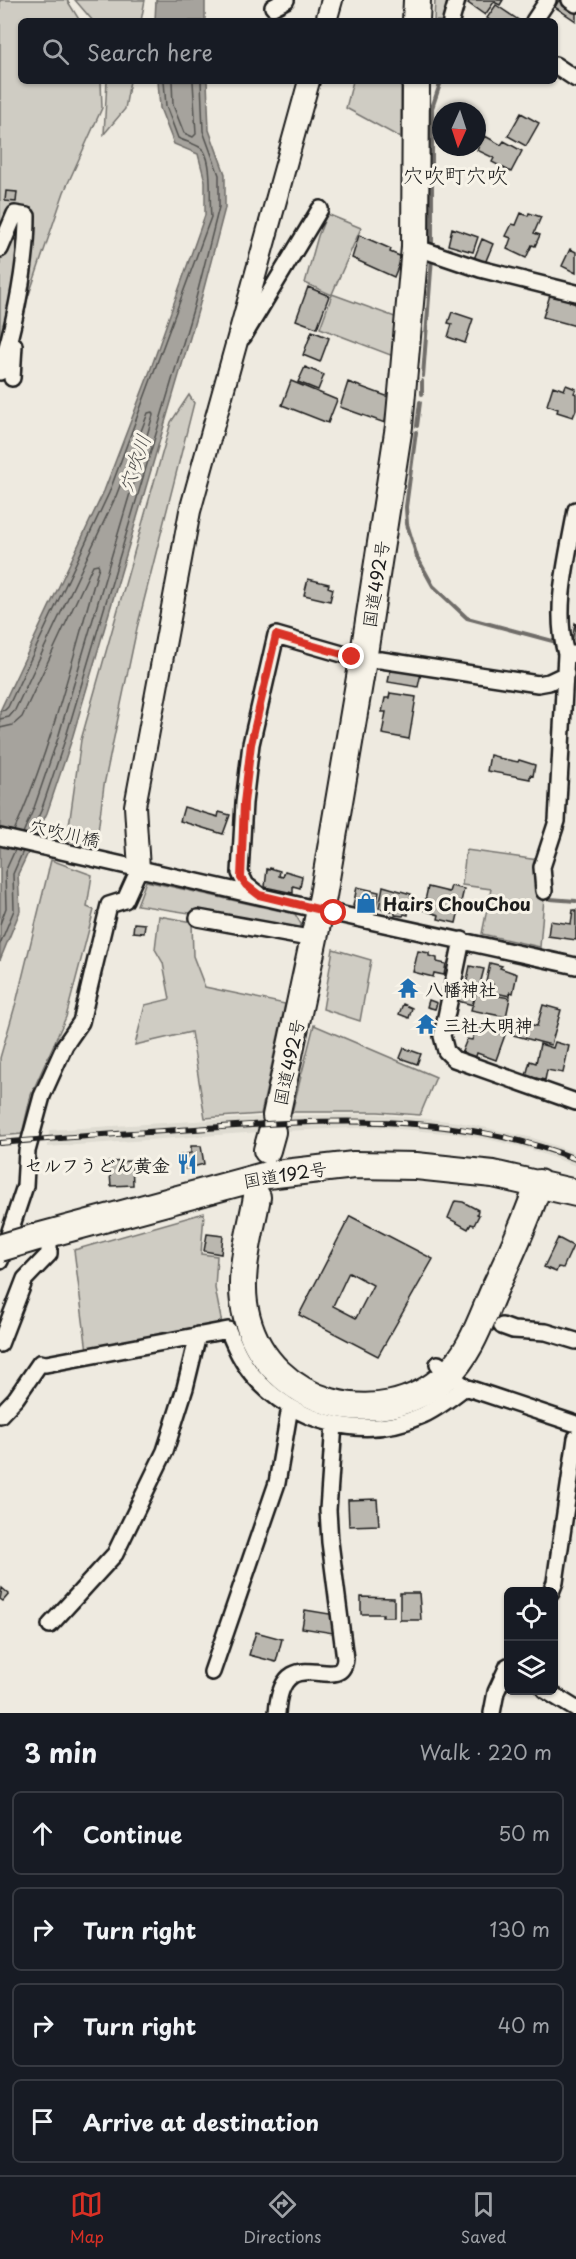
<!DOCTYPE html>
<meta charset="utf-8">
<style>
body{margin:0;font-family:"Playpen Sans","Klee One",sans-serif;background:#20242c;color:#f1f3f6}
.controls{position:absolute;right:18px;bottom:18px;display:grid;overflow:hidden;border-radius:9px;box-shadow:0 2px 4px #0004}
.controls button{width:54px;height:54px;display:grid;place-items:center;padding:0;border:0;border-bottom:2px solid #363941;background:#171b24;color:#f1f3f6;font:30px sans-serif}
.compass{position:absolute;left:432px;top:102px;width:54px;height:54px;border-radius:50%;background:#171b24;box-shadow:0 2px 4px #0004;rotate:183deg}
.stop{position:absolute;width:18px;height:18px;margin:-14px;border:4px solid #d93025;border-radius:50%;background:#fff}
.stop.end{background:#d93025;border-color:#fff;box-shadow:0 2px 6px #0008}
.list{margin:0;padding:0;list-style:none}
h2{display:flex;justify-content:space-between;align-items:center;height:78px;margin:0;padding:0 24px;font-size:26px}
h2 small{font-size:20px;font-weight:400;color:#9ea1a6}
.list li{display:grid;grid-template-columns:39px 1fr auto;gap:18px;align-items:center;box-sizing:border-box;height:84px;margin:0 12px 12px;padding:0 12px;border:2px solid #363941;border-radius:9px}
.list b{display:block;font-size:22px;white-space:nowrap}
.list em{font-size:20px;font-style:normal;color:#9ea1a6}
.icon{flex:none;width:33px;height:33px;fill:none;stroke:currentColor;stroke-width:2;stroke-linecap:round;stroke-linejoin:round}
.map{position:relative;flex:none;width:576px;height:1713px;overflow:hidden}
.search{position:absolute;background:#171b24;box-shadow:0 2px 4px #0004;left:18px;right:18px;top:18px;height:66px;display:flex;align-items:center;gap:15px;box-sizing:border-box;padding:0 21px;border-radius:9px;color:#9ea1a6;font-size:22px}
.sheet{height:462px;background:#171b24}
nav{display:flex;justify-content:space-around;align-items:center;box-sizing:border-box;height:84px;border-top:2px solid #363941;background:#171b24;font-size:16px;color:#9ea1a6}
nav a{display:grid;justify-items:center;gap:3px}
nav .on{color:#d93025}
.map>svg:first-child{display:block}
.built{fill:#dedbd1}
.green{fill:#cfccc3;stroke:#767470;stroke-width:1.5}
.water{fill:#a6a39d;stroke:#6f6d69;stroke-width:1.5}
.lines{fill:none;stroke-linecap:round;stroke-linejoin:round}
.shore{stroke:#535250;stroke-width:1.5}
.stream{stroke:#6f6d69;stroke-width:4}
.building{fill:#bab7af;stroke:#1c1c1c;stroke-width:1.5;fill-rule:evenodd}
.minor-casing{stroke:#1c1c1c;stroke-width:20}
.tertiary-casing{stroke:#1c1c1c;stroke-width:24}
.trunk-casing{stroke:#1c1c1c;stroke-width:30}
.minor{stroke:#f7f3e8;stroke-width:15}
.tertiary{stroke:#f7f3e8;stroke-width:20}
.trunk{stroke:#f7f3e8;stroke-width:26}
.rail-casing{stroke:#1c1c1c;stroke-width:6}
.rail{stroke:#f7f3e8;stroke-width:4;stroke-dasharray:11;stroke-linecap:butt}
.trunk-bridge-casing{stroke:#1c1c1c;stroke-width:30;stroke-linecap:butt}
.trunk-bridge{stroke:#f7f3e8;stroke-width:26}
.route{stroke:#d93025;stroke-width:8}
.labels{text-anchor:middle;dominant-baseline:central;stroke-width:6;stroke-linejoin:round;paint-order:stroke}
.street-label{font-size:18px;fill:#1c1c1c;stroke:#f7f3e8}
.poi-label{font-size:18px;font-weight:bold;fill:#1c1c1c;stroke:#f7f3e8;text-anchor:start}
.water-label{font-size:20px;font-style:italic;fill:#535250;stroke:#f7f3e8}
.quarter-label{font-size:21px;fill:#1c1c1c;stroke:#f7f3e8}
</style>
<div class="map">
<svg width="576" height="1713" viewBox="0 0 576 1713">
<rect width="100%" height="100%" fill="#eeeae0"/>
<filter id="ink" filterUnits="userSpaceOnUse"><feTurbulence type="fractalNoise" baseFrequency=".0167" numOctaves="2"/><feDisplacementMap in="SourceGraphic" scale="12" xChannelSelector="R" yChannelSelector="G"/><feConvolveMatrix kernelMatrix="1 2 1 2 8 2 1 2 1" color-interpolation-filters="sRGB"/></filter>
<g filter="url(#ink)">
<!-- built -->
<path class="built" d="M377 1114 459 1122 533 1138 576 1153V1166L529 1149 491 1140 456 1134 377 1127 260 1132 48 1147 49 1130 276 1116Z"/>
<!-- green -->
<path class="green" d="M0 0H67L80 21H21V81H101L102 108 64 192 9 353 0 370Z
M75 0H145L141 21H93Z
M435 0H454L447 21H434Z
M107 81H130L125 109 104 134Z
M353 81H401V138L346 108Z
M327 214 361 228 332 294 395 317 393 356 320 328 332 295 305 283 318 236Z
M189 395 194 403 137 628 104 785 96 847 67 840 81 740 171 422Z
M466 850 538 860 544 898 540 947 482 934 491 889 462 885Z
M51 860 92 875 87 907 94 910 66 1017 31 1095 22 1134 0 1136V1058L17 999Z
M146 881 295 914 301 924 300 930 137 905Z
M159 916 192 922 193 956 205 987 285 1004 261 1114 205 1118 191 1032 135 1045 145 1005 170 999 163 963 155 949Z
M333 949 371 960 360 1021 323 1009Z
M314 1025 436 1077 420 1115 378 1112H292Z
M204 1213 201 1254 217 1256 215 1288 222 1324 87 1351 74 1250Z"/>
<!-- water -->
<path class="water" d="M156 0H205V21H155Z
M158 81H207L209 130 225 174V208L199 307 71 742 47 813 18 874 20 911 0 960V711L104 491 150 371 205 215V181L198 154 174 144 160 108Z"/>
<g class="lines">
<!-- shore -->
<path class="shore" d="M172 81 173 105 184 133 193 137 196 134 193 81
M0 711 5 710 8 707 109 493 211 217C209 199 213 166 204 151 199 144 185 142 178 138L166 106 164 81
M0 719 9 717 15 710 116 496 148 413 152 412 153 415 58 738 34 808 23 833
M0 728 13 725 22 717 93 565 98 564 99 567C73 655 52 748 14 831
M30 835 41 811 65 740 194 306 219 207V175L203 131 201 81
M0 924 6 908 5 872 15 850
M0 944 14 910 13 874 23 851"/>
<!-- stream -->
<path class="stream" d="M432 247V108L441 81
M423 376 432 257
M422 394V381
M417 426 420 402
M416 432 406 507 407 524 417 557 433 586 467 618 560 643
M549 893 550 899 576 901"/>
</g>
<!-- building -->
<path class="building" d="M470 0H503L500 5 494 2 485 15 468 3Z
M559 0H566L576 7V21L555 7Z
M496 5 520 21H491L487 18Z
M521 113 539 123 526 146 508 136Z
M485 136 501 145 504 141 522 151 511 172 492 162 494 158 477 150Z
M6 191 17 192 16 202 5 201Z
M521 213 528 216 529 213 541 217 534 233 540 235 535 246 532 245 526 258 507 249 511 238 506 236 512 224 516 225Z
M452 228 478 237 473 252 448 245Z
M359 235 391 249 390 252 402 257 394 277 352 258Z
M482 239 493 244 485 263 474 259Z
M570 249 576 252V273L562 266Z
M308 287 329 296 317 328 296 320Z
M550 295 571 299 570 302 576 304V326L543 317Z
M452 312 473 319 465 343 448 337 452 324 448 323Z
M312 331 329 338 320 362 303 355Z
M305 367 324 375 318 390 298 382Z
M291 381 337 400 328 423 282 405Z
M348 382 389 397 385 423 340 407Z
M566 385 576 389 574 393 576 394V410L573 417 557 412 558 409 547 405 553 386 564 390Z
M308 579 329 584 328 587 333 589 330 601 304 595Z
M575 623 576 624V650L571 649Z
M391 667 421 673 418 687 388 682Z
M390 693 416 697 409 739 382 734 386 712H382L385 698H389Z
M490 755 498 757V758L518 762 519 760 535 765 533 776 530 775V779L487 771Z
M184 807 218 817 219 812 230 815 223 834 180 821Z
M270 868 280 871 279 876 283 877 285 871 302 876 300 888 293 886V893L265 887 267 869 269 870Z
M383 886 411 894 408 915 404 914 403 916 395 915V912L379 908Z
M451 886 464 889 456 923 438 919 439 915 423 910 428 887 449 892Z
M357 887 379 892 376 910 353 906Z
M573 910H576V940L548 936 550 921 571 924Z
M134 923 145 924 144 933 133 932Z
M418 951 429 953V956L437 958V962L446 964 444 975 434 973 433 977 413 972Z
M490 963 502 966 500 968 517 974 513 993 510 992V996L491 992 493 984 486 982Z
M470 966 484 969 479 988 466 985Z
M462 985 477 989 473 1005 458 1001Z
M476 992 510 998 506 1017 471 1010Z
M429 1000 437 1003 435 1009 427 1007Z
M403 1004 412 1008 409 1018 399 1014Z
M543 1005 561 1010 551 1045 513 1035 517 1021 537 1026Z
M423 1019 432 1021 430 1030 421 1027Z
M477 1026 505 1035 496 1060 477 1053 475 1059 461 1054 467 1039 472 1040Z
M555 1042 569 1046 563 1073 547 1070 545 1080 526 1076 530 1061 536 1063 540 1044 553 1048Z
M404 1048 421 1054 417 1064 400 1058Z
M191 1146H201L204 1164 181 1170 178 1156 191 1153Z
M132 1161 133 1185 111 1186 109 1162Z
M455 1201 463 1202 478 1210 477 1214 479 1215 474 1225 471 1224 468 1229 448 1218Z
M350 1216 433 1259 378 1356 299 1315ZM349 1272 373 1285 356 1318 333 1306Z
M207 1234 223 1236 221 1254 204 1251Z
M558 1238 573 1246 563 1268 558 1267 556 1272 544 1267Z
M377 1499 379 1525 349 1526 348 1500Z
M2 1588 9 1594 3 1601 0 1599Z
M400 1593H419L421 1620H400Z
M361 1597 394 1598V1617H382L383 1614H361Z
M305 1610 336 1615 333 1633 302 1628Z
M256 1632 282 1639 276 1662 249 1655Z"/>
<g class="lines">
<!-- minor casing -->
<g class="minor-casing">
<path id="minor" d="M570 0 576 4
M273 7 286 0
M451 21 457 0
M534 21 548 0
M555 65 576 79
M415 247 480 269 576 293
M0 249 15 214 27 216C27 269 15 322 0 372
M243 337 320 209
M12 378 14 345
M566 654C553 608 568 556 576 510
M0 837 320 910 576 966
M544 891 542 867 557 821 566 654H576
M258 894 246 885 240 873 244 803 251 744 276 635 363 660H381L538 684 549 682 566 674
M198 918 314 939
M462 940 442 1036 446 1051 454 1059 576 1102
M0 1261 25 1186 27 1151 42 1096 65 1045 81 1022 109 905 125 900 139 869
M502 1326 513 1330 546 1332 576 1341
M0 1344 25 1279 49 1254V1233
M438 1364 465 1387 576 1424
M0 1415 16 1398 40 1363 46 1364 228 1330C235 1346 241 1361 252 1374 293 1423 364 1442 423 1415 438 1408 451 1398 465 1387
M551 1592 555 1582 576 1438
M50 1625 115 1554 165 1451 185 1388 198 1335
M212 1672 277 1483 290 1407
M545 1690 576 1709
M277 1713C282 1636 341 1698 345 1659L330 1542 328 1510 334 1424
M492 1713 496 1692 508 1666"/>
</g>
<!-- tertiary casing -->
<g class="tertiary-casing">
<path id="tertiary" d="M326 21 332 0
M139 869 135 806 190 511 309 81"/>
</g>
<!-- trunk casing -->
<g class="trunk-casing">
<path id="trunk" d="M416 21 417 0
M276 1116 323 896 363 660 399 426 415 247 416 81
M267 1150 272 1132
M257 1197C250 1236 236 1279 247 1318 270 1405 381 1436 447 1375 471 1353 482 1317 495 1288 511 1254 527 1219 539 1183
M37 1237 267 1175 354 1165 416 1166 493 1174 576 1193"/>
</g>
<!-- minor -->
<use href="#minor" class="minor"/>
<!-- tertiary -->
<use href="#tertiary" class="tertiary"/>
<!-- trunk -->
<use href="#trunk" class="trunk"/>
<!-- rail casing -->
<g class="rail-casing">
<path id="rail" d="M0 1143C65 1137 130 1133 195 1129 324 1119 452 1111 576 1159"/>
</g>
<!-- rail -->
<use href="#rail" class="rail"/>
<!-- trunk-bridge casing -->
<g class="trunk-bridge-casing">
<path id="trunk-bridge" d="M0 1248 37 1237"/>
</g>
<!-- trunk-bridge -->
<use href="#trunk-bridge" class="trunk-bridge"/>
</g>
</g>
<g class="lines" filter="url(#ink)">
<!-- route -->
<path class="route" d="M334 913 259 895 246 885 241 878 244 803 251 744 276 635 352 657"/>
</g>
<!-- icons -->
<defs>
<g id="shop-bare" transform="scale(1.62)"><path d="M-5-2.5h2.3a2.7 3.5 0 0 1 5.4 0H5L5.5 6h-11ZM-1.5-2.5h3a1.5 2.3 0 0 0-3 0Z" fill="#1f6fb2" stroke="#f7f3e8" stroke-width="2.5" paint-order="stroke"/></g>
<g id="temple-bare" transform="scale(1.62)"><path d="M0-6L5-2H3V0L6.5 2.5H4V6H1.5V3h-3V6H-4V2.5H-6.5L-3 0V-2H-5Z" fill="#1f6fb2" stroke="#f7f3e8" stroke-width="2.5" paint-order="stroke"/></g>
<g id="restaurant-bare" transform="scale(1.62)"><path d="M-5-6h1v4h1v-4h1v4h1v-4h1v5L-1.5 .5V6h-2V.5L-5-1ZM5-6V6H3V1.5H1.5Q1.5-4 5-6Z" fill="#1f6fb2" stroke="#f7f3e8" stroke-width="2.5" paint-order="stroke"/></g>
</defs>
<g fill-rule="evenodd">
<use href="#shop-bare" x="366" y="903"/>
<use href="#temple-bare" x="408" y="988"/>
<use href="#temple-bare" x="426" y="1024"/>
<use href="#restaurant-bare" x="187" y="1164"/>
</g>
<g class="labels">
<!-- street labels -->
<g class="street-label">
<text transform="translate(375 584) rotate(-81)">国道492号</text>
<text transform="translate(65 832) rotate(13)">穴吹川橋</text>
<text transform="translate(288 1062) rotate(-78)">国道492号</text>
<text transform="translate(285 1174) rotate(-9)">国道192号</text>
</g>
<!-- poi labels -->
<g class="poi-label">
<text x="383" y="903">Hairs ChouChou</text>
<text x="425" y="988">八幡神社</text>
<text x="443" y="1024">三社大明神</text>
<text x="170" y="1164" text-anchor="end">セルフうどん黄金</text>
</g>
<!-- water labels -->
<g class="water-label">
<text transform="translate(134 463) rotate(-71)">穴吹川</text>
</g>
<!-- quarter labels -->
<g class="quarter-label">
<text x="455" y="174">穴吹町穴吹</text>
</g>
</g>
</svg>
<div class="controls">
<button><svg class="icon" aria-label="locate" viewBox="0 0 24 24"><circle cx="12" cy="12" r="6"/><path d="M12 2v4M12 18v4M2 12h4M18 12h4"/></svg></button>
<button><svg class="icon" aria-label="layers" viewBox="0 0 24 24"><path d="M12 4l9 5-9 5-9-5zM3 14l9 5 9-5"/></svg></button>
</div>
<svg class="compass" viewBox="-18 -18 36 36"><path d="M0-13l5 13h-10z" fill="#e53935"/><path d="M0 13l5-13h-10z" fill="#9ea1a6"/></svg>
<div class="stop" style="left:334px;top:913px"></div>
<div class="stop end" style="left:352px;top:657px"></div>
<div class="search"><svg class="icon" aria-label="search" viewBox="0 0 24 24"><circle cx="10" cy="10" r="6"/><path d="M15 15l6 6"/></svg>Search here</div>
</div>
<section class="sheet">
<h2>3 min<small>Walk · 220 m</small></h2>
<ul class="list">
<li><svg class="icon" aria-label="ahead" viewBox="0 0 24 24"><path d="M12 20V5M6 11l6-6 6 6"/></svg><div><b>Continue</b></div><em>50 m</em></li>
<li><svg class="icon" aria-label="right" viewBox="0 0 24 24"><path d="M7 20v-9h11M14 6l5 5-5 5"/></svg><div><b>Turn right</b></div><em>130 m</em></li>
<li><svg class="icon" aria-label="right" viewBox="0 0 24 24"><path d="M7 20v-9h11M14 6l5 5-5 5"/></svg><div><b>Turn right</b></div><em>40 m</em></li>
<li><svg class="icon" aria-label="arrive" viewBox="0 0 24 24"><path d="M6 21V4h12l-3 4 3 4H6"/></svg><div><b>Arrive at destination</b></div></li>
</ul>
</section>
<nav>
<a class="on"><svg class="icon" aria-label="map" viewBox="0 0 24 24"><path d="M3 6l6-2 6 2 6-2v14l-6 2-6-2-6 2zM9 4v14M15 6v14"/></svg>Map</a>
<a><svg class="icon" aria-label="directions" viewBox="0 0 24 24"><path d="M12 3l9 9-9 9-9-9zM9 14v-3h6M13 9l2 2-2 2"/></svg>Directions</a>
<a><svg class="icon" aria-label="saved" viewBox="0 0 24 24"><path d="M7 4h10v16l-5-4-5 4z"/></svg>Saved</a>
</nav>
